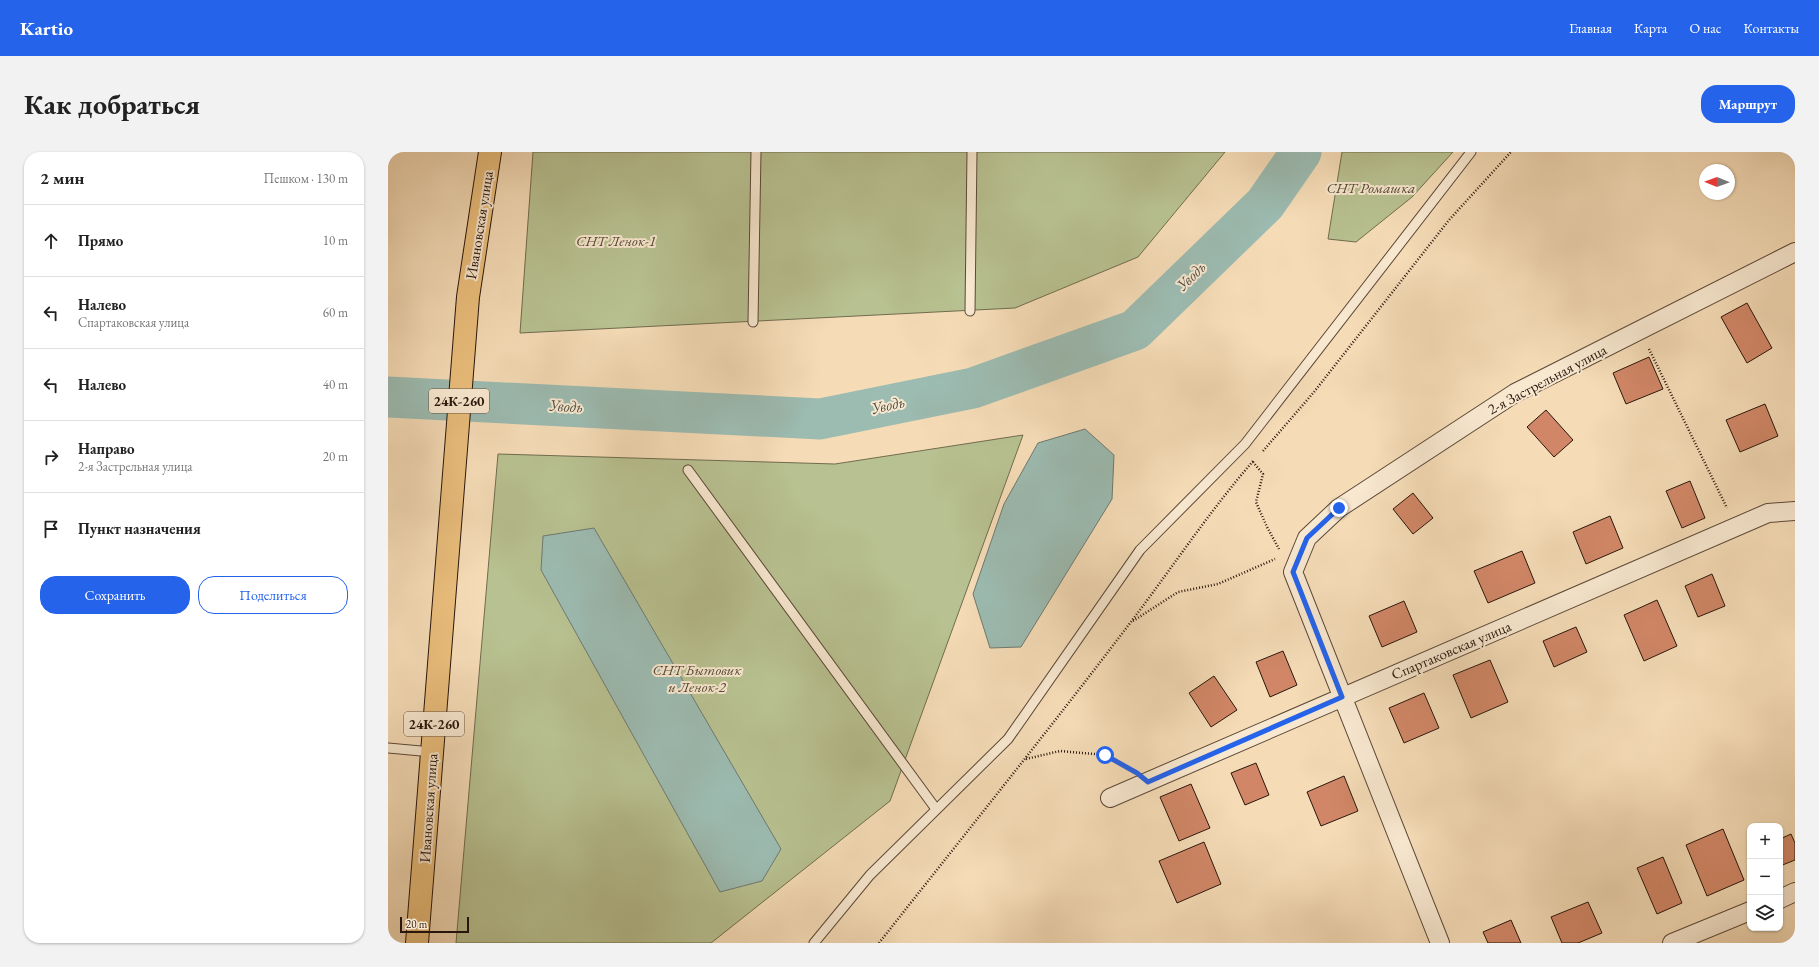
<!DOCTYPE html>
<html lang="ru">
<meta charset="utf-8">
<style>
body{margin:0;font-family:"EB Garamond",serif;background:#f2f2f2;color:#222}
.controls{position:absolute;right:12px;bottom:12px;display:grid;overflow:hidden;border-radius:8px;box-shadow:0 1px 3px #0004}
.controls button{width:36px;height:36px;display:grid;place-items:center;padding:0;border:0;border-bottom:1px solid #e0e0e0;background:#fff;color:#222;font:20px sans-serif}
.compass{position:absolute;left:1311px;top:12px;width:36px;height:36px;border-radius:50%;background:#fff;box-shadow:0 1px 3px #0004;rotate:271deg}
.scale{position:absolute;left:12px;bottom:10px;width:69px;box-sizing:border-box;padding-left:4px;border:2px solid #29160c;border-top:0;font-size:11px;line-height:14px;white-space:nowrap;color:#29160c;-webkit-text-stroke:3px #f8e8d0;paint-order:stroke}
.stop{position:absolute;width:12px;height:12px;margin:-9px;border:3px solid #2563eb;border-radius:50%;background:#fff}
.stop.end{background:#2563eb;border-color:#fff;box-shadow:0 1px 4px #0008}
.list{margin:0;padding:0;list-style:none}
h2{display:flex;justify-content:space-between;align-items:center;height:52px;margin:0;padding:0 16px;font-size:17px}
h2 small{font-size:13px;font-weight:400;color:#767676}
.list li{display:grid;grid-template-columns:26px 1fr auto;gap:12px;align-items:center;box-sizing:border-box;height:72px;padding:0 16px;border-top:1px solid #e0e0e0}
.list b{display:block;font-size:15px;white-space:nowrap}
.list p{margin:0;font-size:13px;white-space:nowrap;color:#767676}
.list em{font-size:13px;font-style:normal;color:#767676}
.actions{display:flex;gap:8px;padding:12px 16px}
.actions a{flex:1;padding:9px 0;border:1px solid #2563eb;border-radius:16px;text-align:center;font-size:14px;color:#2563eb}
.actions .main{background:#2563eb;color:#fff}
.icon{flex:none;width:22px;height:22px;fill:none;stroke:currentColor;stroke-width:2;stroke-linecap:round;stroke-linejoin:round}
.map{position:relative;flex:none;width:1407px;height:791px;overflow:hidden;border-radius:16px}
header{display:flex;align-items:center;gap:24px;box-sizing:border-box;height:56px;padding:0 20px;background:#2563eb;color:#fff}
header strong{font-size:19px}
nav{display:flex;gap:22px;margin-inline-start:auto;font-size:14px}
.intro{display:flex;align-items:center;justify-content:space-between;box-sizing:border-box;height:96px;padding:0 24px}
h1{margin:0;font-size:28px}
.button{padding:10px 18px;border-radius:16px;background:#2563eb;color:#fff;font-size:14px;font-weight:700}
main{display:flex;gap:24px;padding:0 24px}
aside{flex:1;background:#fff;border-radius:16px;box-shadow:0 1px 3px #0004}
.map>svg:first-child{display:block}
.green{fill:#b8c191;stroke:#706c4e}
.water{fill:#9cbbb1;stroke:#6e796f}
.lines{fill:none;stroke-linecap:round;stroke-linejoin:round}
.river{stroke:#9cbbb1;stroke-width:41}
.building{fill:#d18767;stroke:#29160c}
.service-casing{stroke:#5c4837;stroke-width:11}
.minor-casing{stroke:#5c4837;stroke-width:20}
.primary-casing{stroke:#29160c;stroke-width:24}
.path{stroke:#29160c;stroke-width:2.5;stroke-dasharray:1 2;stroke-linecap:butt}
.service{stroke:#f8e8d0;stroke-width:9}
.minor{stroke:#f8e8d0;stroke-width:18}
.primary{stroke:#eabe7c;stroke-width:22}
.route{stroke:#2563eb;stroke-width:5}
.labels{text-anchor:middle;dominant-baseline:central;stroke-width:4;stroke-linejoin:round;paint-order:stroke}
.shield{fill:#f8e8d0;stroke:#675547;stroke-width:1}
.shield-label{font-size:14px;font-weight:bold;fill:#29160c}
.park-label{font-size:15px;font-style:italic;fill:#544934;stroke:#f8e8d0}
.street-label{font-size:15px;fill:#29160c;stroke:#f8e8d0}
.water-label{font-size:16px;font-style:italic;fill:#515046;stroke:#f8e8d0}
</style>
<header>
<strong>Kartio</strong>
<nav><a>Главная</a><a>Карта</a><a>О нас</a><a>Контакты</a></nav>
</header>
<div class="intro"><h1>Как добраться</h1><a class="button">Маршрут</a></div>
<main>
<aside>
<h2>2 мин<small>Пешком · 130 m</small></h2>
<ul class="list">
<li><svg class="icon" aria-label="ahead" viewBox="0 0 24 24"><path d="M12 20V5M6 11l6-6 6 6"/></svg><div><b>Прямо</b></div><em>10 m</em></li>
<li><svg class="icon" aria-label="left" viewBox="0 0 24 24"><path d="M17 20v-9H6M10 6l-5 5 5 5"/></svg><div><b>Налево</b><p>Спартаковская улица</p></div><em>60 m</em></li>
<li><svg class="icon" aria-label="left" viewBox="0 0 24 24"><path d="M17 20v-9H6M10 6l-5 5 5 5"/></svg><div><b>Налево</b></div><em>40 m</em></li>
<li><svg class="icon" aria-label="right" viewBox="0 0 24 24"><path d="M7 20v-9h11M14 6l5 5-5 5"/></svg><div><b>Направо</b><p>2-я Застрельная улица</p></div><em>20 m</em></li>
<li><svg class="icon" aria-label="arrive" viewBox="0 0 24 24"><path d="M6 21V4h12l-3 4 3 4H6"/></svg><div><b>Пункт назначения</b></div></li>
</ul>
<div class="actions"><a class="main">Сохранить</a><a>Поделиться</a></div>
</aside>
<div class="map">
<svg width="1407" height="791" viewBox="0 0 1407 791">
<rect width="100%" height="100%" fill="#f5dcb7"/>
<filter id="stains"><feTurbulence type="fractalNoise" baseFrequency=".005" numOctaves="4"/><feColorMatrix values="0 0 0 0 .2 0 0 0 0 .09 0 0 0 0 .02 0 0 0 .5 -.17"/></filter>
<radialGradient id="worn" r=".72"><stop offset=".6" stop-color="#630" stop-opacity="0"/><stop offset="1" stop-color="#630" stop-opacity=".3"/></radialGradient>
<!-- green -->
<path class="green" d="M145 0H837L750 105 627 156 132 181Z
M954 0H1065L1024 45 968 90 940 87Z
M635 283 502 649 323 791H68L110 302 447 312Z"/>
<!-- water -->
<path class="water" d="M697 277 726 303 724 347 633 495 602 496 585 442 616 352 650 291Z
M206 376 393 697 374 729 332 740 153 418 155 384Z"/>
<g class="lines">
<!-- river -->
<path class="river" d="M0 245 432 267 585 236 747 178 877 52 913 0"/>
</g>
<!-- building -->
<path class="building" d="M1359 151 1384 196 1359 211 1333 165Z
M1261 205 1275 237 1238 252 1225 221Z
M1377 252 1390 284 1352 300 1338 268Z
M1158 258 1185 288 1166 305 1139 275Z
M1302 329 1317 366 1294 376 1278 339Z
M1025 341 1045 366 1025 382 1005 357Z
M1222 364 1235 396 1198 412 1185 380Z
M1134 399 1147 431 1100 451 1086 419Z
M1324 422 1337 454 1310 465 1297 434Z
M1269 448 1289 494 1256 509 1236 463Z
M1016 449 1029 480 994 495 981 464Z
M1188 475 1199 500 1166 515 1155 489Z
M895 499 909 533 882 545 868 510Z
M1102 508 1120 550 1083 566 1065 523Z
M826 524 849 558 823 575 801 541Z
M1036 541 1051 576 1016 591 1001 556Z
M868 611 881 643 857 653 843 621Z
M956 624 970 659 933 674 919 640Z
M803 632 822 676 791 689 772 645Z
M1335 677 1356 728 1319 744 1298 693Z
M1403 682 1407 691V708L1392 714V687Z
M816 690 833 732 789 751 771 709Z
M1275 705 1294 751 1269 762 1249 716Z
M1200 750 1214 781 1190 791H1174L1163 765Z
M1123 768 1133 791H1100L1095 780Z"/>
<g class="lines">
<!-- service casing -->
<g class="service-casing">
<path id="service" d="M582 159 584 0
M365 170 368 0
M300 318 548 657
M0 596 44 600
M426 791 482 723 620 587 752 398 857 292 1083 0"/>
</g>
<!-- minor casing -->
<g class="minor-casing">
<path id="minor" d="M722 646 1380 361 1407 359
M1392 747 1407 740
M1052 791 905 420 919 386 951 356 1127 241 1407 100
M1284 791 1362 759"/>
</g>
<!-- primary casing -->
<g class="primary-casing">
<path id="primary" d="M29 791 80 145 102 0"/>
</g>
<!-- path -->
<path class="path" d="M1261 197 1339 356
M875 299 926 240 1061 68 1123 0
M865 310 875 322 868 350 879 375 891 397
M745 469 790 440 830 432 887 407
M638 607 672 599 717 603 740 616
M491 791C573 687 656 584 736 479 780 422 819 362 866 308"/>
<!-- service -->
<use href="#service" class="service"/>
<!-- minor -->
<use href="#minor" class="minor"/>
<!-- primary -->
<use href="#primary" class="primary"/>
</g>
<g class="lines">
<!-- route -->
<path class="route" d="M717 603 749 621 760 630 954 545 905 420 919 386 951 356"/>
</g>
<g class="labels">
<!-- shield labels -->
<g class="shield">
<rect x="41" y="237" width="60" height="24" rx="3"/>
<rect x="16" y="560" width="60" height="24" rx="3"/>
</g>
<g class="shield-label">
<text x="71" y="249">24К-260</text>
<text x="46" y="572">24К-260</text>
</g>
<!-- park labels -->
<g class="park-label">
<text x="983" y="35">СНТ Ромашка</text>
<text x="228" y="88">СНТ Ленок-1</text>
<text x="309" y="517">СНТ Бытовик<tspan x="309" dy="17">и Ленок-2</tspan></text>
</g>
<!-- street labels -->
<g class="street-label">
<text transform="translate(91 73) rotate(-81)">Ивановская улица</text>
<text transform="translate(1159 227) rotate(-28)">2-я Застрельная улица</text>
<text transform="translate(1063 498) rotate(-23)">Спартаковская улица</text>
<text transform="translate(40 656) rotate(-86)">Ивановская улица</text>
</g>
<!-- water labels -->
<g class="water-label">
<text transform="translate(803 124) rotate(-44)">Уводь</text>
<text transform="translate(500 253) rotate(-12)">Уводь</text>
<text transform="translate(178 254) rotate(3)">Уводь</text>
</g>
</g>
<rect width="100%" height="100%" filter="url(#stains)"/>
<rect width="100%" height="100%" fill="url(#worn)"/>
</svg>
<div class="controls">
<button>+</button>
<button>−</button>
<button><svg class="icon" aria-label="layers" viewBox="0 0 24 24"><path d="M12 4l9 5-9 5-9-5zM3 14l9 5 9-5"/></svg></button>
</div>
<svg class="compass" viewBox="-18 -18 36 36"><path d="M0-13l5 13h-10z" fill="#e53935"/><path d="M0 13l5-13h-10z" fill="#767676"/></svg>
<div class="scale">20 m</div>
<div class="stop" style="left:717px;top:603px"></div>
<div class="stop end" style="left:951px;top:356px"></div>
</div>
</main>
